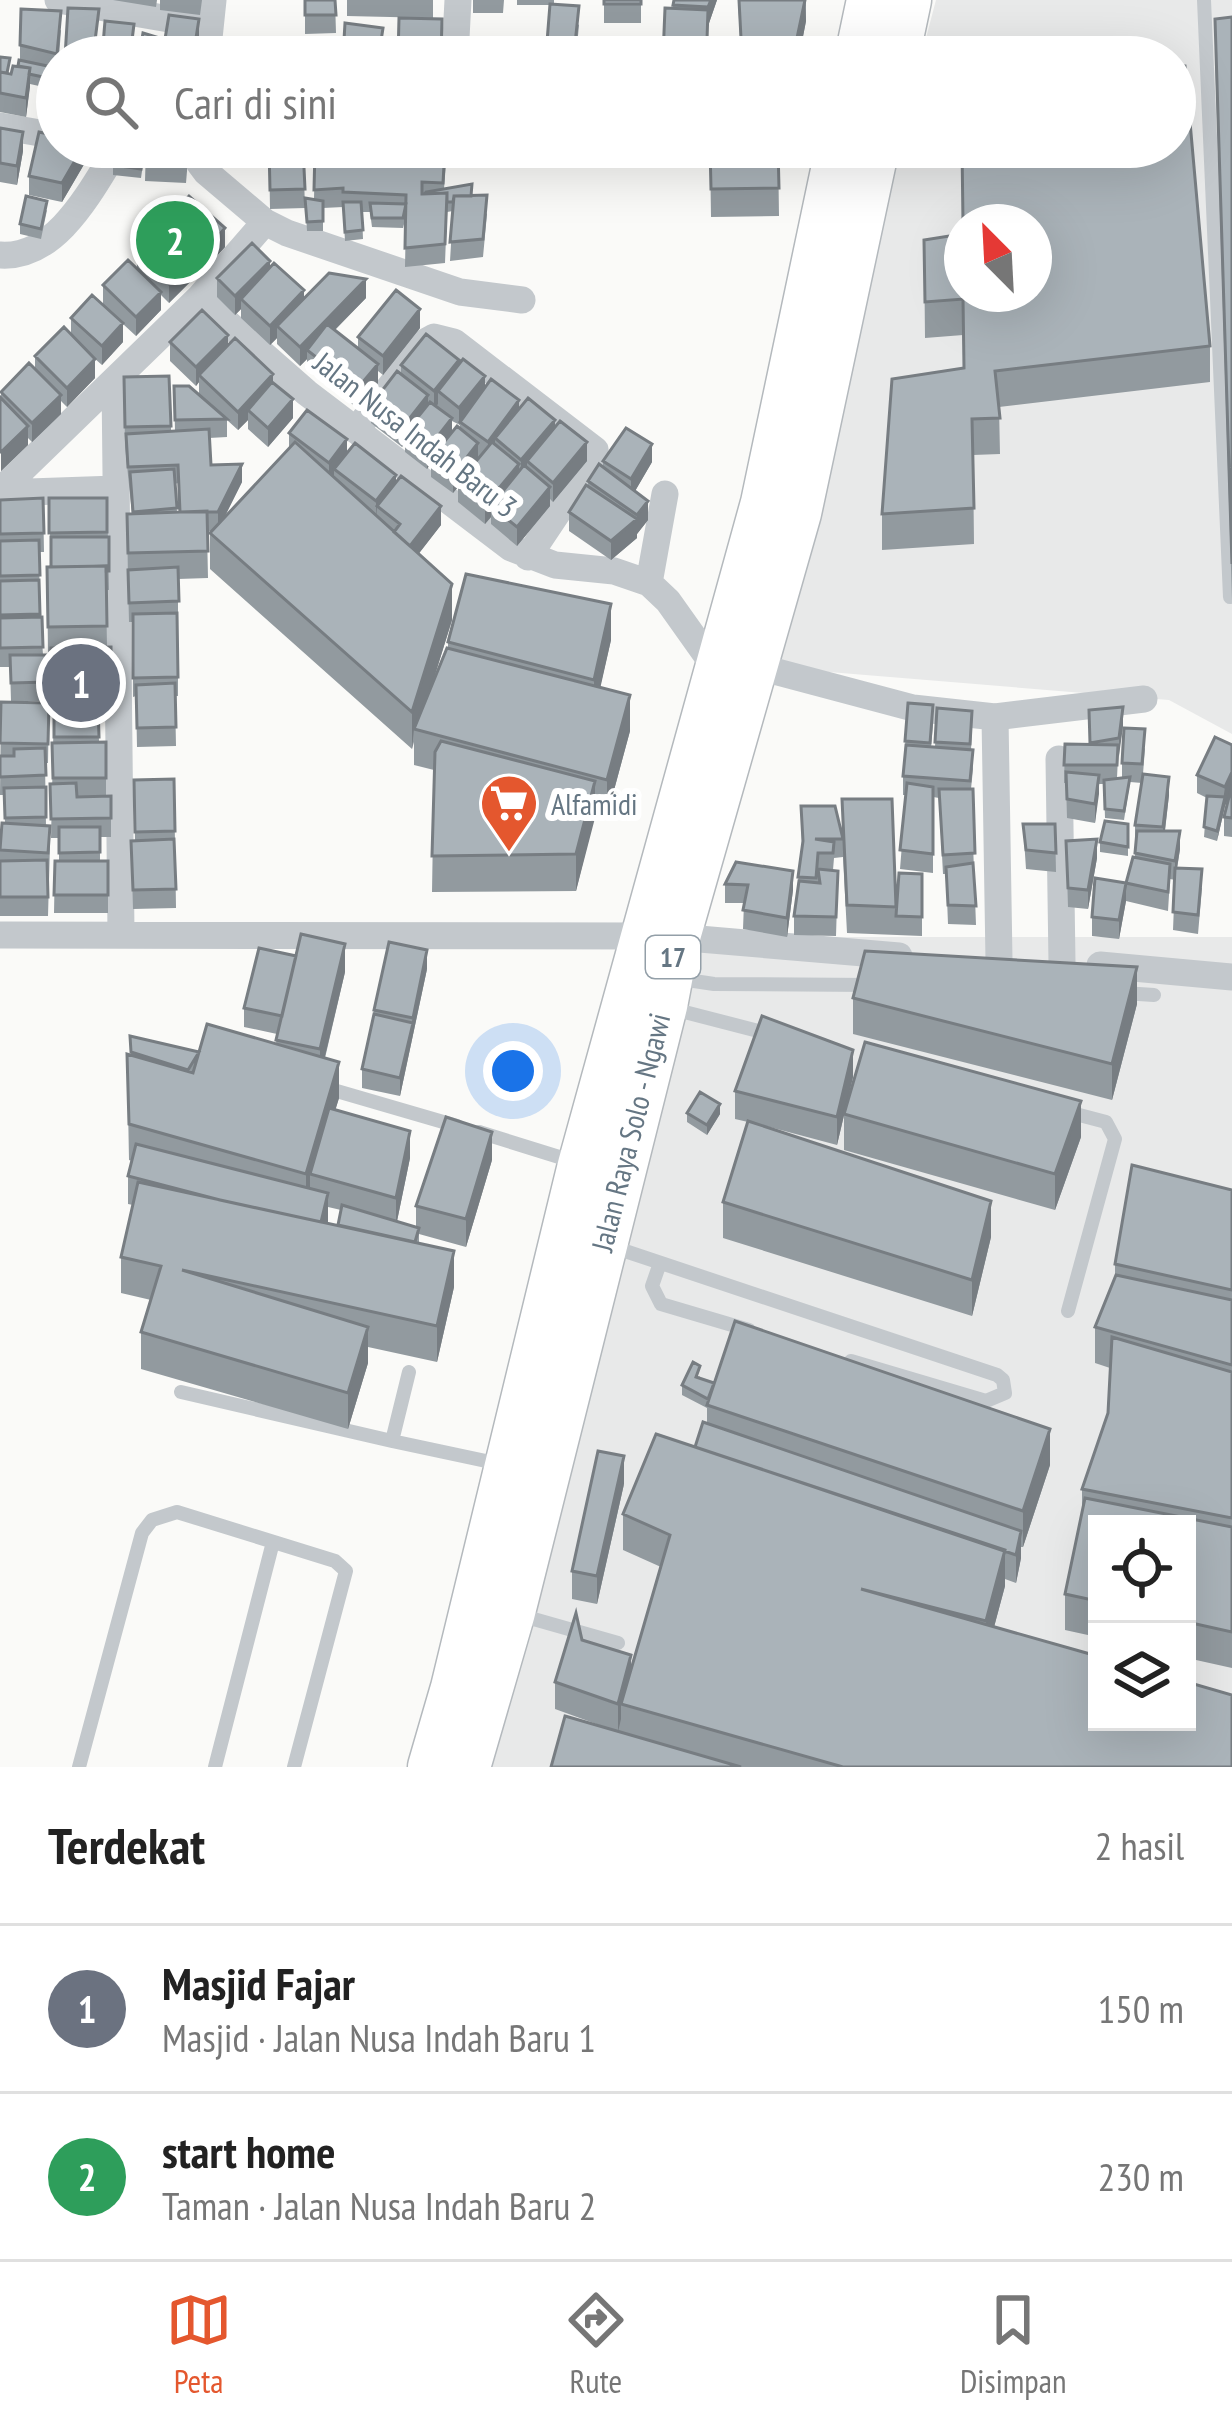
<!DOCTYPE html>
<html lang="id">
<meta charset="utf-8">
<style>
body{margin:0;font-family:"PT Sans Narrow",sans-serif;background:#f6f6f6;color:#222}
.controls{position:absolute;right:36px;bottom:36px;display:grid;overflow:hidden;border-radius:0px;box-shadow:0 12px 48px #0002}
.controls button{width:108px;height:108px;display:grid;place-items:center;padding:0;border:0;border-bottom:3px solid #e0e0e0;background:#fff;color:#222;font:60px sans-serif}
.compass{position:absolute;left:944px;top:204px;width:108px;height:108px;border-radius:50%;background:#fff;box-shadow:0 12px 48px #0002;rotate:336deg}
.you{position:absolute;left:513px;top:1071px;width:42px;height:42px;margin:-30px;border:9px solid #fff;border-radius:50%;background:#1a73e8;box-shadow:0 0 0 18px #1a73e833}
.badge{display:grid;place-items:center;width:78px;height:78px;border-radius:50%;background:#e4572e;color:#fff;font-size:39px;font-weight:700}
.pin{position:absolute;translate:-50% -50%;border:6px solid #fff;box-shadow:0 3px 12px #0006}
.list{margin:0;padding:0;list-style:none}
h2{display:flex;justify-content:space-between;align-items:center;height:156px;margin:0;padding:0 48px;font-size:51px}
h2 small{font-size:39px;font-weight:400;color:#767676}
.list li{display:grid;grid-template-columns:78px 1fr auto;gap:36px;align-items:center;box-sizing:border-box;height:168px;padding:0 48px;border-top:3px solid #e0e0e0}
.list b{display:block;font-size:45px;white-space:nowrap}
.list p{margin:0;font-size:39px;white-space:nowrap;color:#767676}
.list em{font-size:39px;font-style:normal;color:#767676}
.icon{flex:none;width:66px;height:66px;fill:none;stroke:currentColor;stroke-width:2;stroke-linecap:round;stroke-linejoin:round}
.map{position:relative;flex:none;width:1232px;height:1767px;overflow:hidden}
.search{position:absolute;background:#fff;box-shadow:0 12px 48px #0002;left:36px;right:36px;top:36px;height:132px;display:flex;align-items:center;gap:30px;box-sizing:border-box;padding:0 42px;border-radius:66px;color:#767676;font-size:45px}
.sheet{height:492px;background:#fff}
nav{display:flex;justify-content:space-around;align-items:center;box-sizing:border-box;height:168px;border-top:3px solid #e0e0e0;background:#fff;font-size:33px;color:#767676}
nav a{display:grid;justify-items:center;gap:6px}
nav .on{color:#e4572e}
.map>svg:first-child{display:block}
.built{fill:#e8e9e9;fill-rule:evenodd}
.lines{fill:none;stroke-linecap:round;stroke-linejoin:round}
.highway-casing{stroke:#b4b9bd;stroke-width:51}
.lane{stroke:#c3c8cc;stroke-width:14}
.street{stroke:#c3c8cc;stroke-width:27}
.highway{stroke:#fff;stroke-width:48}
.wall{fill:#929a9f;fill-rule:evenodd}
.shaded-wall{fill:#777d82}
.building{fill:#aab3b9;stroke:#777d82;stroke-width:3}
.labels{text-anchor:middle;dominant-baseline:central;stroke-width:12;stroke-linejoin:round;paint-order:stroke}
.shield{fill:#fff;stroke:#939fa8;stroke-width:3}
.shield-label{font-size:27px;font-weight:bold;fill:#657683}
.street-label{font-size:30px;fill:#657683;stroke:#fff}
.poi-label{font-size:30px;fill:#657683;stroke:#fff;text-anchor:start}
</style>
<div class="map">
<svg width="1232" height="1767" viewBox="0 0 1232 1767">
<rect width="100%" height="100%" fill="#fafaf8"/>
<!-- built -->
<path class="built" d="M936 0H1232V734L1169 700 755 666 896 147H1175V57H921ZM962 222H1034V294H962Z
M676 937H1232V1767H490ZM1097 1524H1187V1722H1097Z"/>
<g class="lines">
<!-- highway casing -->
<g class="highway-casing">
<path id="highway" d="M859 57 871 0
M895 57 907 0
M432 1767 455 1688 582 1165 765 503 840 147
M466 1767 511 1612 663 1006 676 937 797 513 875 147"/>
</g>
<!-- lane -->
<path class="lane" d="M1204 0 1230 597
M674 978 714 984 873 985
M1123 993 1154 995
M673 1009 774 1035
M323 1087 457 1126
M1068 1112 1106 1122 1115 1139 1068 1311
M479 1132 572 1161
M613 1247 997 1375 1003 1380 1005 1393 986 1401 851 1361
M660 1263 652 1286 661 1304 749 1330
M409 1372 392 1441 500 1464
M181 1392 392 1441
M516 1614 618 1643
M79 1767 142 1533 152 1520 177 1512 335 1561 346 1571 294 1767
M215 1767 273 1542"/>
<!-- street -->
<path class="street" d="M58 0 210 26
M207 57 213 0
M455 57 458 0
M0 126 57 136
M199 147 200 164 206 172 265 222 287 233 460 292 522 300
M0 255C57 259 91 190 118 147
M199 298 307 393 511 548 555 565 614 571 649 583 668 601 717 670
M115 382 121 933
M356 430 425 342 434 337 454 342 595 450 592 461 528 557
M0 491 199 298 265 222
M0 493 116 489
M649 583 665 494
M755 666 913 708 995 717 1144 699
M995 717 999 960
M1059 759 1062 963
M0 935 643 936
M676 937 899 956
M1100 965 1232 977"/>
<!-- highway -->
<use href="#highway" class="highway"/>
</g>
<!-- wall -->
<path class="wall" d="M113 0H157L156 7Z
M160 0H202L200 15 160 10Z
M305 0H335L336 33 305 34Z
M347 0H433V18L347 16Z
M473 0H504L503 13H473Z
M517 0H554V4L579 25 576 57H547L550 5H517Z
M604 0H641V23H604Z
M674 0H717L708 26 707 40 713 53 731 57H663Z
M738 0H806V21L799 57H741Z
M1232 17V600L1215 55V19Z
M383 28 382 57H343Z
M61 30 59 57H57V90L30 84 26 117 0 112V57L9 73 11 74 20 61V45Z
M0 128 23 151 17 185 0 182Z
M86 147V161L62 202 29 195V176Z
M146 147H189L186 183 145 181Z
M269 147H303L305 208 270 209Z
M710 147H778L779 216 711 217Z
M951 147H1175L1210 346V382L999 407 1000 454 973 455 974 544 882 550V514L964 368 963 335 925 338 924 240 1034 294 961 165H951Z
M315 149 446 163 444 189 472 196 487 214 483 257 450 261 453 211 447 212 445 263 405 267 406 216 403 228 372 227 370 212H362L363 239 345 241 343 207 323 208V231H307L305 198 314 199Z
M144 157 141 178 113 175V165Z
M47 210 41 239 20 234V224Z
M163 225 225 247 199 276 191 270V281L169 303 161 295V310L136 336 123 324V342L102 365 94 358 95 378 67 407 61 401V414L32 442 28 438V445L1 471V392L35 368V356L71 334V318L120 321 103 304V285L137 268V253L163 234Z
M270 268 304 298H366L335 330 358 349V337L420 328 383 375 378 371V383L357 408 307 368V359L300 366 277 344V338L270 345 241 318V309L235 315 217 297V278Z
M170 342 228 345 273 383 293 418 268 447 248 429V420L238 430 227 420V437L209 438 211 465 242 482 224 518 289 448V433L347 453 396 481 441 525 418 554 452 620 433 681 448 648V642L611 640 600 687 630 731 607 816 595 813 576 891 432 892 434 770 414 765V742L412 749 210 569V533L212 531H207L208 578 178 579V696H175L176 746 137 747 136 696 133 697V622H129L128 581 127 514H132L125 446 124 377 171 426V431H175L174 386 199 394V382L196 386 170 361ZM178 483 179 512H177L175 484Z
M401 365H459L485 388 555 427 587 461 553 502 550 499V506L517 546 491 524V517L485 524 458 502V487L453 493 431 477V463L427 469 405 452V442L402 447 371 423V405L401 374ZM452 421 460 425V429L452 432Z
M603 461 652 462 635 491 648 520 637 534V538L611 560 569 531V512L588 486V481L603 467Z
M43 498 44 552H40L39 594 43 655H48L47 567H51L49 498H107L109 590H106L107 647H111V699L51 700V655H48V701H11L10 667H0V500Z
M1 702 49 703 48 763H45L46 826 50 845 48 916H0V849L5 823 4 795H0Z
M98 703 99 742H106V796H111V837H100V861H108V913H54L55 861H59V838H51L54 704Z
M908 703 933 724 931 747H935L937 708 972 729 971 750 973 769 971 789 976 925 948 924 946 874H943L939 798 933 797V873L900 869 906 795H903V776Z
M1123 726 1118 757 1117 778H1122V763L1145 748 1143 774 1169 795 1165 831 1180 849 1177 869 1202 888 1198 934 1173 930 1175 880 1170 879 1168 911 1126 901 1119 939 1092 936V917L1126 883 1135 857V825L1142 783 1130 782 1124 820 1105 818 1104 784H1099L1095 823 1067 818 1066 783H1064L1065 744H1089Z
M1232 745V837L1224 836V817L1229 796 1225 806 1217 841 1204 837 1207 798 1197 793V775Z
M174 779 176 908 133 909 131 841H135L134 780Z
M842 799H892L896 916 922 874V936L847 933 843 857 834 858 833 870 838 871 836 936 794 935V916L802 847 801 806 842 834Z
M1023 824H1055L1056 872 1026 869Z
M1128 824V856L1100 852V842Z
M1066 841 1097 858 1088 909 1068 907Z
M736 862 793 890 787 937 743 929 744 903H725V884Z
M427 969 400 1096 362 1088V1069L374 1010Z
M345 972 325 1058 339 1098 335 1110 410 1158 397 1221 416 1227V1206L492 1160 466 1247 419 1234V1243L454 1287 437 1362 368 1347V1363L348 1429 141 1369V1332L151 1300 121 1293V1257L133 1205 128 1204V1176L132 1161 129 1160 127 1054 131 1055 130 1036 199 1052 276 1044 277 1034 244 1027V1008ZM328 1207 341 1210 338 1225 328 1223Z
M853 998 1137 1004 1112 1100 853 1034Z
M853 1077 837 1145 758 1124 991 1237 972 1316 723 1238V1202L748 1122 735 1119V1091Z
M687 1113 720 1114 707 1135 687 1122Z
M844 1114 1081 1137 1055 1210 844 1150Z
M1232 1190V1668L1187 1658V1524H1097V1637L1065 1630V1594L1082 1513V1489L1108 1413 1110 1368 1095 1363V1327L1115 1277V1264Z
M700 1376 699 1378 714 1383 1050 1465 1023 1547H1021V1558L1016 1583 1005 1579V1586L994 1627 1232 1767H551L613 1730 555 1709V1682L582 1640 631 1670 661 1567 623 1550V1514L695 1447 707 1423V1408L682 1395V1385Z
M624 1484 597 1604 572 1599V1571Z"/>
<!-- shaded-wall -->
<path class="shaded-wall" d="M711 0H717L708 26V7Z
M805 0 806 21 799 57H793Z
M199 19V38L196 57H193Z
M766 42V57H743Z
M30 68V87L26 117V98Z
M23 132V151L17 185V166Z
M83 147H86V161L62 202V183Z
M225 228V247L199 276V258Z
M270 261V279L241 299V309L235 315V296Z
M191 262V281L169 303V284Z
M366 279V298L312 353 307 350V359L300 366V347Z
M304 290V309L277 326V338L270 345V326Z
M161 292V310L136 336V317Z
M420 309V328L383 375V356Z
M123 323V342L102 365V346Z
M228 335V353L199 375V382L196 386V367Z
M95 359V378L67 407V388Z
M459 360V379L438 391V404L434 409V391Z
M378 364V383L357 408V389Z
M273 374V393L248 410V420L238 430V412Z
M485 376V395L460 422 459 426V408Z
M61 395V414L32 442V423Z
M428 395V414L405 433V442L402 447V428Z
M293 399V418L268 447V428Z
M519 400V418L495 438V452L488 460V442Z
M452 418V437L431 458V463L427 469V450Z
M555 420V439L527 461V473L521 479V460Z
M28 426V445L1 471V452Z
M347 439V458L334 469V475L329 482V463Z
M587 442V461L553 502V483Z
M478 443V462L458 483V487L453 493V475Z
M652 444V462L631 498V479Z
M242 464V482L218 530V512Z
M519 464V483L491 506V517L485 524V505Z
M396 475V494L377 506 376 520V501Z
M550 487V506L517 546V527Z
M648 501V520L637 534V538L611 560V541L637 519V515Z
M441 506V525L407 569V550Z
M452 584V620L418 730 414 729 412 749V712Z
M611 604V640L594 716V680Z
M630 695V731L607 816V780Z
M1123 707V726L1119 756V738Z
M1232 772V790L1225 806 1217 841 1225 787Z
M1099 775V794L1095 823V804Z
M1169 777V795L1163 846V827Z
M595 781V818L576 891V854Z
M1180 831V849L1175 880V861Z
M1097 839V858L1088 909V890Z
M793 871V890L787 937V918Z
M1126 883V901L1119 939V920Z
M345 944V972L320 1077V1049Z
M427 950V969L400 1096V1078Z
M1137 967V1004L1112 1100V1064Z
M853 1050V1077L837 1145V1117Z
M339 1062V1098L316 1175 310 1174V1196L306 1210V1174Z
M1081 1101V1137L1055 1210V1174Z
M720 1104V1114L707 1135V1125Z
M410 1131V1158L396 1226V1198Z
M492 1132V1160L466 1247V1219Z
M328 1193V1221L320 1252V1225Z
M991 1201V1237L972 1316V1280Z
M454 1251V1287L437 1362V1326Z
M368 1327V1363L348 1429V1393Z
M1050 1429V1465L1023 1547V1511Z
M624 1456V1484L597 1604V1576Z
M1021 1531V1558L1016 1583V1555Z
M1005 1550V1586L986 1657V1621Z
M631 1655V1683L621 1704V1719L618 1732V1704Z"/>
<!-- building -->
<path class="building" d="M305 0H335L336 15H305Z
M604 0H641V4H604Z
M674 0H711L708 7 673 5Z
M739 0H805L793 57H785L766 42 742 57Z
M550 4 579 6 575 44 547 42Z
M68 8 99 9 93 57H65Z
M665 8 708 10 707 40 713 41 709 52 716 53 719 40 731 41 727 56 729 57H663Z
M21 9 61 11 57 54 20 45Z
M169 15 199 19 193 57H162Z
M1232 17V564L1215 19Z
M399 18 442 19 441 57H398Z
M105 21 134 24 130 57H102Z
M345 23 383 28 381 41 374 40V57H343Z
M143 33 163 39 160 57H139Z
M463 46H502V57H463Z
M1010 49 1011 57H951V55Z
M0 57 10 58 7 73 0 72Z
M19 60 57 68V80L29 74 30 68 18 66Z
M13 66 30 68 26 98 0 93V72L11 74Z
M1175 66H1185L1210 346 995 371 1000 418 972 419 974 508 882 514 892 379 964 368 963 299 925 302 924 240 962 234V294H1034V222H963L962 147H1175Z
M0 128 23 132 17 166 0 163Z
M39 132 57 136V147H83L62 183 29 176Z
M116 147H144L141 169 113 165Z
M146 147H188L186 164 145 162Z
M269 147H303L305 189 270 190Z
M343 147H389V154L391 147H445L443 183 422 182V194L447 193 445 244 405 248 406 195 343 192V188L314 190 315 149Z
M710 147H778L779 188 711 189Z
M472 184 471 196H454L453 202H447V193L425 194 426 192Z
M487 195 483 239 450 242 454 196Z
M26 196 47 201 41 229 20 224Z
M189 196 225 228 199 258 163 225Z
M305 198 323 201V221L307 222Z
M343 202H361L363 230 345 232Z
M370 203 406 204 403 218H372Z
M160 231 191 262 169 284 137 253Z
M252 243 270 261 235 296 217 278Z
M128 260 161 292 136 317 103 285Z
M274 263 304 290 270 326 241 299Z
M329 273 366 279 300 347 277 326Z
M396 290 420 309 383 356 358 337Z
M92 295 123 323 102 346 71 318Z
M202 310 228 335 196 367 170 342Z
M327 324 378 364 357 389 307 350Z
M64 327 95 359 67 388 35 356Z
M426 334 459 360 434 391 401 365Z
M235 338 273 374 238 412 199 375Z
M463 359 485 376 459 408 438 391Z
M29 363 61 395 32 423 1 392Z
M397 371 428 395 402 428 371 405Z
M169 376 171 426 125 427 124 377Z
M491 379 519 400 488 442 460 422Z
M272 382 293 399 268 428 248 410Z
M174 386H189L227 419 175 420Z
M0 397 28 426 1 452 0 451Z
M528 398 555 420 521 460 495 438Z
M430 402 452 418 427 450 405 433Z
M307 410 347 439 329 463 289 433Z
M560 421 587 442 553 483 527 461Z
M457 426 478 443 453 475 431 458Z
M626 428 652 444 631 479 603 461Z
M209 429 211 465 242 464 218 512H180L178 465 128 467 126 434Z
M295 442 452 584 412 712 210 533Z
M492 442 519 464 485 505 458 483Z
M355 443 396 475 376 501 334 469Z
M599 464 648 501 637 515 588 481Z
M524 465 550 487 517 527 491 506Z
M174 469 177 508 133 512 130 472Z
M401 476 441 506 410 546 394 532 400 524 377 506Z
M586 485 637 519 611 541 569 512Z
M43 498 44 533 0 534V500Z
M49 498H107V532L49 533Z
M207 511 208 551 128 553 127 514Z
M51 537H109V571H106V566L51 567Z
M39 540 40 575 0 576V541Z
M106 566 107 626 48 627 47 567Z
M178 567 179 601 129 603 128 570Z
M466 574 611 604 594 680 448 642Z
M39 580 40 614 0 615V581Z
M177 613 178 677 133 678V614Z
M42 617 43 647 0 648V618Z
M111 647V680L51 681V648Z
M447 648 630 695 607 780 414 729Z
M10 655H48V682L11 683Z
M175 683 176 727 137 728 136 685Z
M1 702 49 703 48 744 0 743Z
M98 703 99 737H54V704Z
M908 703 933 705 930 743 905 741Z
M1123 707 1119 738 1090 743 1089 710Z
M937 708 972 711 970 744 935 742Z
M1124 728 1145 729 1142 764 1122 763Z
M1215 737 1232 745V772L1225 787 1197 775Z
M441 741 595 781 576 854 432 856 435 752Z
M106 742V778H53L52 743Z
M1065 744 1118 745 1117 765H1064Z
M906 745 973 750 970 781 903 776Z
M45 748 46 775 0 777V756H14V749Z
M1066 772 1099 775 1095 804 1067 799Z
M1143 774 1169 777 1163 827 1135 825Z
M1130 777 1124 811 1105 809 1104 780Z
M174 779 175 831 135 832 134 780Z
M76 783 77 797 111 796V818L51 819 50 784Z
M907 783 933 787V854L900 850Z
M1232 785V818L1224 817Z
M46 787V817L5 818 4 788Z
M939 789H973L975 853 943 855Z
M1207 796 1225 797 1217 831 1204 827Z
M842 799H892L896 907 847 905Z
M801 806H835L843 839H815L834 842 833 853H818L816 878 798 877 803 841Z
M1105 821 1128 824V847L1100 842Z
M2 823 50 826 48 853 0 850Z
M1023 824H1055L1056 853 1026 850Z
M59 827H100V852L59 853Z
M1137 831H1180L1175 861 1135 853Z
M174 839 176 889 133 890 131 841Z
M1097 839 1088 890 1068 888 1066 841Z
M1133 857 1170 864 1168 892 1126 883Z
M47 860 48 897H0V861Z
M55 861H108V895H54Z
M736 862 793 871 787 918 743 910 748 885 725 884Z
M973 863 976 906 948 905 946 867Z
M1175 868 1202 869 1198 915 1173 912Z
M818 869 838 871 836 917 794 916 799 881 820 883Z
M899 873 922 874V917L896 916Z
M1095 878 1126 883 1119 920 1092 917Z
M301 934 345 944 320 1049 276 1040Z
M389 942 427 950 413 1018 374 1010Z
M259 948 296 956 282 1016 244 1008Z
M865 951 1137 967 1112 1064 853 998Z
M374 1014 413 1023 400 1078 362 1069Z
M762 1016 853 1050 837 1117 735 1091Z
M207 1024 339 1062 306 1174 129 1124 127 1054 193 1073Z
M130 1036 199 1052 188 1070 131 1052Z
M865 1042 1081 1101 1055 1174 844 1114Z
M700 1092 720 1104 707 1125 687 1113Z
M329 1108 410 1131 396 1198 310 1174Z
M446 1117 492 1132 466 1219 416 1206Z
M748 1121 991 1201 972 1280 723 1202Z
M136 1144 328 1193 321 1222 220 1200 128 1176Z
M1132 1165 1232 1190V1290L1115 1264Z
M138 1182 454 1251 437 1326 182 1270 368 1327 348 1393 141 1332 161 1266 121 1257Z
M342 1205 419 1228 415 1242 338 1225Z
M1116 1275 1232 1300V1365L1095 1327Z
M735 1321 1050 1429 1023 1511 707 1405Z
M1112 1337 1232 1372V1518L1082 1489 1108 1413Z
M693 1362 700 1366 696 1377 714 1383 708 1399 682 1385Z
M703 1422 1021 1531 1016 1555 695 1447Z
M656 1434 1005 1550 986 1621 861 1589 1097 1656V1722H1187V1682L1232 1695V1767H843L621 1704 670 1535 623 1514Z
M598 1451 624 1456 597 1576 572 1571Z
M1085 1498 1232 1527V1632L1187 1622V1524H1097V1601L1065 1594Z
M576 1613 582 1640 631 1655 618 1704 555 1682Z
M565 1716 741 1767H551Z"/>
<!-- icons -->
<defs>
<g id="supermarket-pin" transform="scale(3)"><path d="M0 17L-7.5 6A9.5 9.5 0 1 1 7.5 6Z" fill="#e4572e" stroke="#fff"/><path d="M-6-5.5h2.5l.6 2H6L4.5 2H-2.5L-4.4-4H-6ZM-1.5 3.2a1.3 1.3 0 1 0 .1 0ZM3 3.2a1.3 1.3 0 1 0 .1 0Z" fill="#fff"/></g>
</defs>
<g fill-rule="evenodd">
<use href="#supermarket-pin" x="509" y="803"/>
</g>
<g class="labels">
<!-- shield labels -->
<rect class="shield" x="646" y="936" width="54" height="42" rx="9"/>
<g class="shield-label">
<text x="673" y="957">17</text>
</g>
<!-- street labels -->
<g class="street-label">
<text transform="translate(416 434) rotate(38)">Jalan Nusa Indah Baru 3</text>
<text transform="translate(630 1132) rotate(-76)">Jalan Raya Solo - Ngawi</text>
</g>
<!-- poi labels -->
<g class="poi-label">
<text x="551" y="803">Alfamidi</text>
</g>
</g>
</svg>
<div class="controls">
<button><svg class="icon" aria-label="locate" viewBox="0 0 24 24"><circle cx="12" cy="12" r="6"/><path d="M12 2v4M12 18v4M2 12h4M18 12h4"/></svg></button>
<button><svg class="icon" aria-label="layers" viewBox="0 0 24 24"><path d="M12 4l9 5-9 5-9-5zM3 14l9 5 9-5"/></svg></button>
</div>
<svg class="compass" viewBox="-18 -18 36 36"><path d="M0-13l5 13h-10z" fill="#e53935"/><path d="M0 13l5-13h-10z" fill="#767676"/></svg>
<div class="you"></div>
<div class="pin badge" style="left:81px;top:683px;background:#6b7280">1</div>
<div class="pin badge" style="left:175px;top:240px;background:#2e9e5b">2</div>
<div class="search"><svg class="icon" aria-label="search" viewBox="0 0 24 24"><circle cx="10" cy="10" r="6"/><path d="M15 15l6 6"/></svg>Cari di sini</div>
</div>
<section class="sheet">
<h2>Terdekat<small>2 hasil</small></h2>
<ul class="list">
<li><span class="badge" style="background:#6b7280">1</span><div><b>Masjid Fajar</b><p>Masjid · Jalan Nusa Indah Baru 1</p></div><em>150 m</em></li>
<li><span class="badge" style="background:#2e9e5b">2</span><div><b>start home</b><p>Taman · Jalan Nusa Indah Baru 2</p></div><em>230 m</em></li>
</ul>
</section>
<nav>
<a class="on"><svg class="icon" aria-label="map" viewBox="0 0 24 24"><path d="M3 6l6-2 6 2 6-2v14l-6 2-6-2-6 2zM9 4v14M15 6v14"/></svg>Peta</a>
<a><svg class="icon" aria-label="directions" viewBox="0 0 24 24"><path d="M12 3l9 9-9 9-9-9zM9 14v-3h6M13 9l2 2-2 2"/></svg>Rute</a>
<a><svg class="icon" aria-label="saved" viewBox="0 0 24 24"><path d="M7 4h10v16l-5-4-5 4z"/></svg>Disimpan</a>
</nav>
